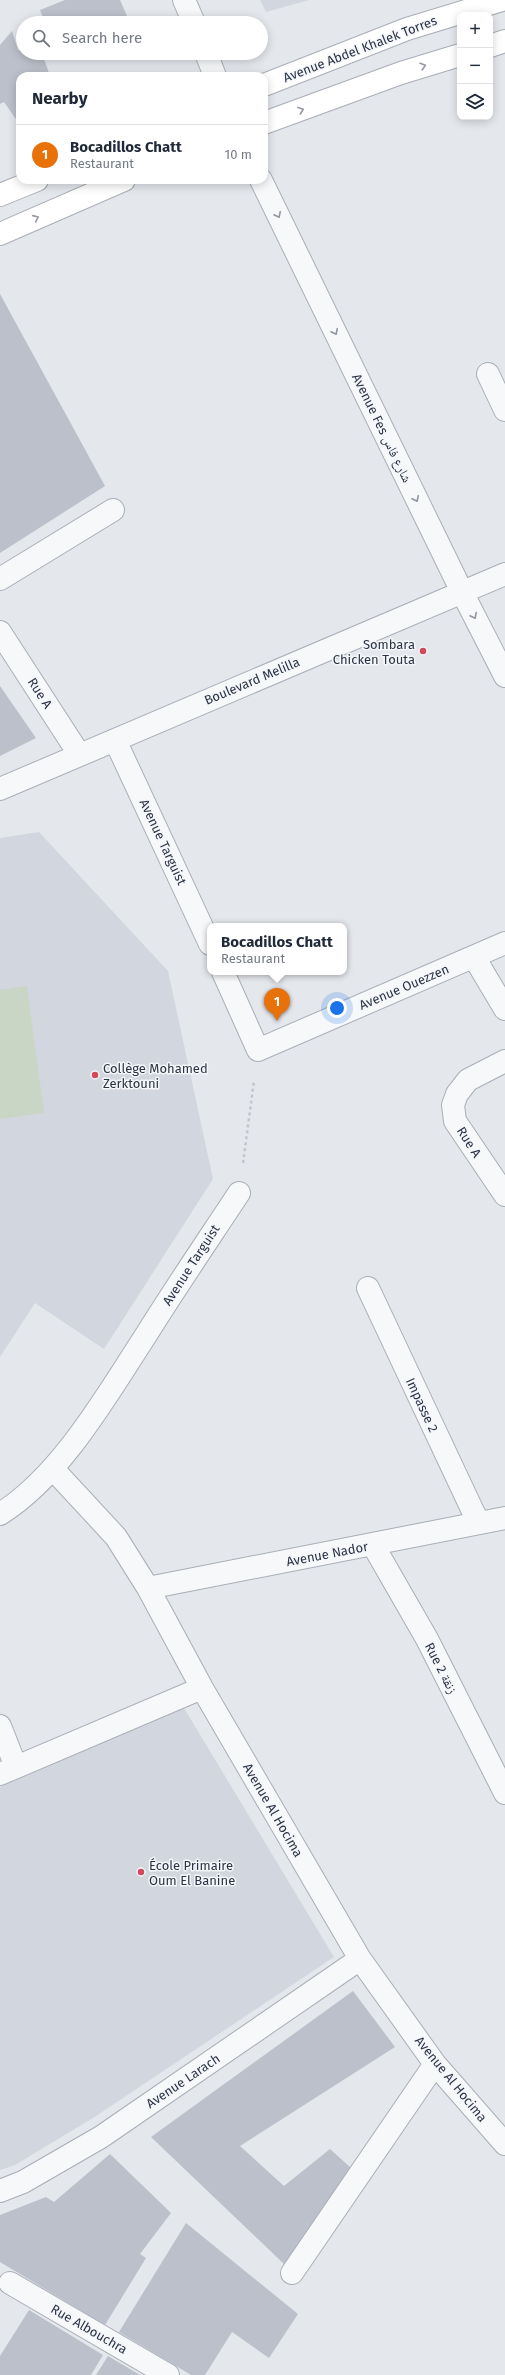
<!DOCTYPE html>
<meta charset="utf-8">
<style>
body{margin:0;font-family:"Fira Sans","Noto Naskh Arabic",sans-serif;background:#f6f6f7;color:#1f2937}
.controls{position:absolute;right:12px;top:12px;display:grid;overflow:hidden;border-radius:8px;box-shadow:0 2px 10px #0003}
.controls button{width:36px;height:36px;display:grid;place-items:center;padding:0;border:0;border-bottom:1px solid #e0e1e3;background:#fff;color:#1f2937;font:20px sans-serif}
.you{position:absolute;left:337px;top:1008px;width:14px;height:14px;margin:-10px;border:3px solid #fff;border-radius:50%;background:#1a73e8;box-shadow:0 0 0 6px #1a73e833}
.badge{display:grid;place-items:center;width:26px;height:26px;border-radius:50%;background:#2563eb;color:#fff;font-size:13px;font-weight:700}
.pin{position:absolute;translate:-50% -33px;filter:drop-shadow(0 1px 2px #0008)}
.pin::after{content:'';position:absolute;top:21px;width:14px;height:12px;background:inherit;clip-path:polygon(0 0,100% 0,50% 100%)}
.popup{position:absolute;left:207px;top:923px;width:140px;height:52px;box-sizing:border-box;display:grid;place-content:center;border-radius:8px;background:#fff;filter:drop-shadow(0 1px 3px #0005);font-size:13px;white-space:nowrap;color:#747a83}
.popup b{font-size:15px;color:#1f2937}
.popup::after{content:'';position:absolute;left:50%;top:100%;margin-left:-8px;border:8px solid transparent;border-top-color:#fff}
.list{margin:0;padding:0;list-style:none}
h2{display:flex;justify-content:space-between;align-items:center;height:52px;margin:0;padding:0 16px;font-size:17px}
h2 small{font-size:13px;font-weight:400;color:#747a83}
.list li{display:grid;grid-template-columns:26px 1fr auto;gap:12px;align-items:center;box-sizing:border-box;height:60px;padding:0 16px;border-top:1px solid #e0e1e3}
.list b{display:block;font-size:15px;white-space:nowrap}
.list p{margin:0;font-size:13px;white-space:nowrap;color:#747a83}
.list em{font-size:13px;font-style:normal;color:#747a83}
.icon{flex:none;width:22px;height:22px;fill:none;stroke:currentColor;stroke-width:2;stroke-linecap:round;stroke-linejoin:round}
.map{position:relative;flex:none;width:505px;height:2375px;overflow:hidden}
.search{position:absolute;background:#fff;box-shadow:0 2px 10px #0003;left:16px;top:16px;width:252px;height:44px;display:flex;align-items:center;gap:10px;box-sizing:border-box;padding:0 14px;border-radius:22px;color:#747a83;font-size:15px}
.panel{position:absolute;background:#fff;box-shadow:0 2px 10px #0003;left:16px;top:72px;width:252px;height:112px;border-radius:12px}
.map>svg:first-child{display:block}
.built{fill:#d2d6de}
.green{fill:#c9d6c5}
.building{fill:#bbc0ca}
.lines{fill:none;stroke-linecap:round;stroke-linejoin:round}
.minor-casing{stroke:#a9aeb7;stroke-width:24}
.secondary-casing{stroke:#a9aeb7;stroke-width:24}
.path{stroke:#c2c5cb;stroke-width:2.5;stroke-dasharray:3 3;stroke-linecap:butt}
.minor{stroke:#f7f8fa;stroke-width:22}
.secondary{stroke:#fff;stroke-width:22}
.oneway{stroke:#959aa2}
.oneway2{stroke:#9196a0}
.poi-dot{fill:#d1495b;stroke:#f4f6f9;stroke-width:1.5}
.labels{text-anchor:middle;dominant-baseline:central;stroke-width:3;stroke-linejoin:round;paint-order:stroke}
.street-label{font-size:13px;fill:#2b3445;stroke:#f4f6f9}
.poi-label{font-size:13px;fill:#2b3445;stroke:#f4f6f9;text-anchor:start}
</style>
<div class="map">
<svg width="505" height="2375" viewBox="0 0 505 2375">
<rect width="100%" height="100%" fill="#e4e7ec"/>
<!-- built -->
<path class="built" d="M260 0H309L266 12Z
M39 832 168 971 213 1179 104 1349 35 1303 0 1357V838Z
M184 1708 334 1957 93 2118 15 2165 0 2170V1787Z"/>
<!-- green -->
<path class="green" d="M27 986 44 1113 0 1119V990Z"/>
<!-- building -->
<path class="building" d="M65 0H120L130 23H45L40 10Z
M12 31 18 50 23 51V53H42L50 76H20V125L4 102 0 104V45Z
M57 53H73L60 59Z
M0 294 105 486 0 553Z
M0 686 36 738 0 756Z
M353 1991 395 2047 240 2146 284 2186 330 2149 351 2168 284 2264 151 2137Z
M110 2154 171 2213 140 2254 146 2258 105 2325 0 2262V2215L46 2197 54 2202Z
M186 2223 298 2314 269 2358 232 2332 205 2375H191L119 2332Z
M29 2310 103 2355 91 2375H0V2356Z
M108 2356 140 2375H96Z"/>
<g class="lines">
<!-- minor casing -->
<g class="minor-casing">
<path id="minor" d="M184 0 194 23
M206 53 215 76
M261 180 462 592 505 676
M488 374 505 410
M0 579 113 510
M0 632 79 754
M115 740 210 944
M0 789 505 574
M474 957 505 1009
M223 972 258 1050 505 943
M505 1061 468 1080 457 1094 453 1105 455 1121 505 1195
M368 1288 478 1522
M53 1469 116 1537 148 1588 202 1688 360 1959 435 2064 505 2144
M0 1514C61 1476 107 1395 146 1335 176 1287 208 1240 239 1193
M373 1545 427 1639 505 1793
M148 1588 505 1518
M0 1726 16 1767
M0 1774 202 1688
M0 2191 23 2182 101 2137 360 1959
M292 2273 435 2064
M10 2283 168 2375"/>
</g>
<!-- secondary casing -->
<g class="secondary-casing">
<path id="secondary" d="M490 46 505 41
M264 85 407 29 502 0
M264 123 401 73 460 55
M0 195 37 180
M0 234 124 180"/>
</g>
<!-- path -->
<path class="path" d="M243 1163 254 1081"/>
<!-- minor -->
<use href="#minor" class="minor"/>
<!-- secondary -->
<use href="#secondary" class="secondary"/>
</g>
<!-- one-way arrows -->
<defs><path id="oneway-chevron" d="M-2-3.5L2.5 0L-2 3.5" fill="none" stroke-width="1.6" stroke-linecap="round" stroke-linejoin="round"/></defs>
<g class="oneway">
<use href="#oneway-chevron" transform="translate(423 66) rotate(-17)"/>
<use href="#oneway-chevron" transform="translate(301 110) rotate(-20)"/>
<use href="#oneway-chevron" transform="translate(36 218) rotate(-24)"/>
</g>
<g class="oneway2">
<use href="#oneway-chevron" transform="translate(278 215) rotate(64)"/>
<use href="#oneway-chevron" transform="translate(335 332) rotate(64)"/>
<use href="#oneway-chevron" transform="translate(416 499) rotate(64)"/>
<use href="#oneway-chevron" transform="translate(474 616) rotate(63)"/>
</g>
<!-- markers -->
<g class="poi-dot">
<circle cx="423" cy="651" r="4"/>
<circle cx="95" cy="1075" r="4"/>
<circle cx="141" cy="1872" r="4"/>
</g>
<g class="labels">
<!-- street labels -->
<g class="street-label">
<text transform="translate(360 49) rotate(-21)">Avenue Abdel Khalek Torres</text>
<text transform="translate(382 428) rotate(64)">Avenue Fes شارع فاس</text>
<text transform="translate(252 681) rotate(-23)">Boulevard Melilla</text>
<text transform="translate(40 693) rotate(57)">Rue A</text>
<text transform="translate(163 842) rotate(65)">Avenue Targuist</text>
<text transform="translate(404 987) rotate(-23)">Avenue Ouezzen</text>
<text transform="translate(469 1142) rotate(57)">Rue A</text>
<text transform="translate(191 1265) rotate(-57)">Avenue Targuist</text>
<text transform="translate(422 1405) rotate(65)">Impasse 2</text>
<text transform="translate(327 1554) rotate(-11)">Avenue Nador</text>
<text transform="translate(441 1668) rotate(63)">Rue 2 زنقة</text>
<text transform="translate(273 1810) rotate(60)">Avenue Al Hocima</text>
<text transform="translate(451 2079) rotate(51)">Avenue Al Hocima</text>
<text transform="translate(183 2081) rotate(-34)">Avenue Larach</text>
<text transform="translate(89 2329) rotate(30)">Rue Albouchra</text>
</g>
<!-- poi labels -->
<g class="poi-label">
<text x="415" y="644" text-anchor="end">Sombara<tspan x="415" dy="15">Chicken Touta</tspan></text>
<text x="103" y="1068">Collège Mohamed<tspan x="103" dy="15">Zerktouni</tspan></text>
<text x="149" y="1865">École Primaire<tspan x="149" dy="15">Oum El Banine</tspan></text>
</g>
</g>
</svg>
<div class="controls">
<button>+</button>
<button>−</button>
<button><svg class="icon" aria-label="layers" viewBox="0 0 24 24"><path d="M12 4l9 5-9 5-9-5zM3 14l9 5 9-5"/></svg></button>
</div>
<div class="you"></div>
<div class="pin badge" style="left:277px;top:1021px;background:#e8710a">1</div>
<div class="popup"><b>Bocadillos Chatt</b>Restaurant</div>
<div class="search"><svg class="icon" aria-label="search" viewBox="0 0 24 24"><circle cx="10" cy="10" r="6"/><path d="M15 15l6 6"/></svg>Search here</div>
<section class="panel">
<h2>Nearby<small></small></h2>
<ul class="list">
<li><span class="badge" style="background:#e8710a">1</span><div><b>Bocadillos Chatt</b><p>Restaurant</p></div><em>10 m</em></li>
</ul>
</section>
</div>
